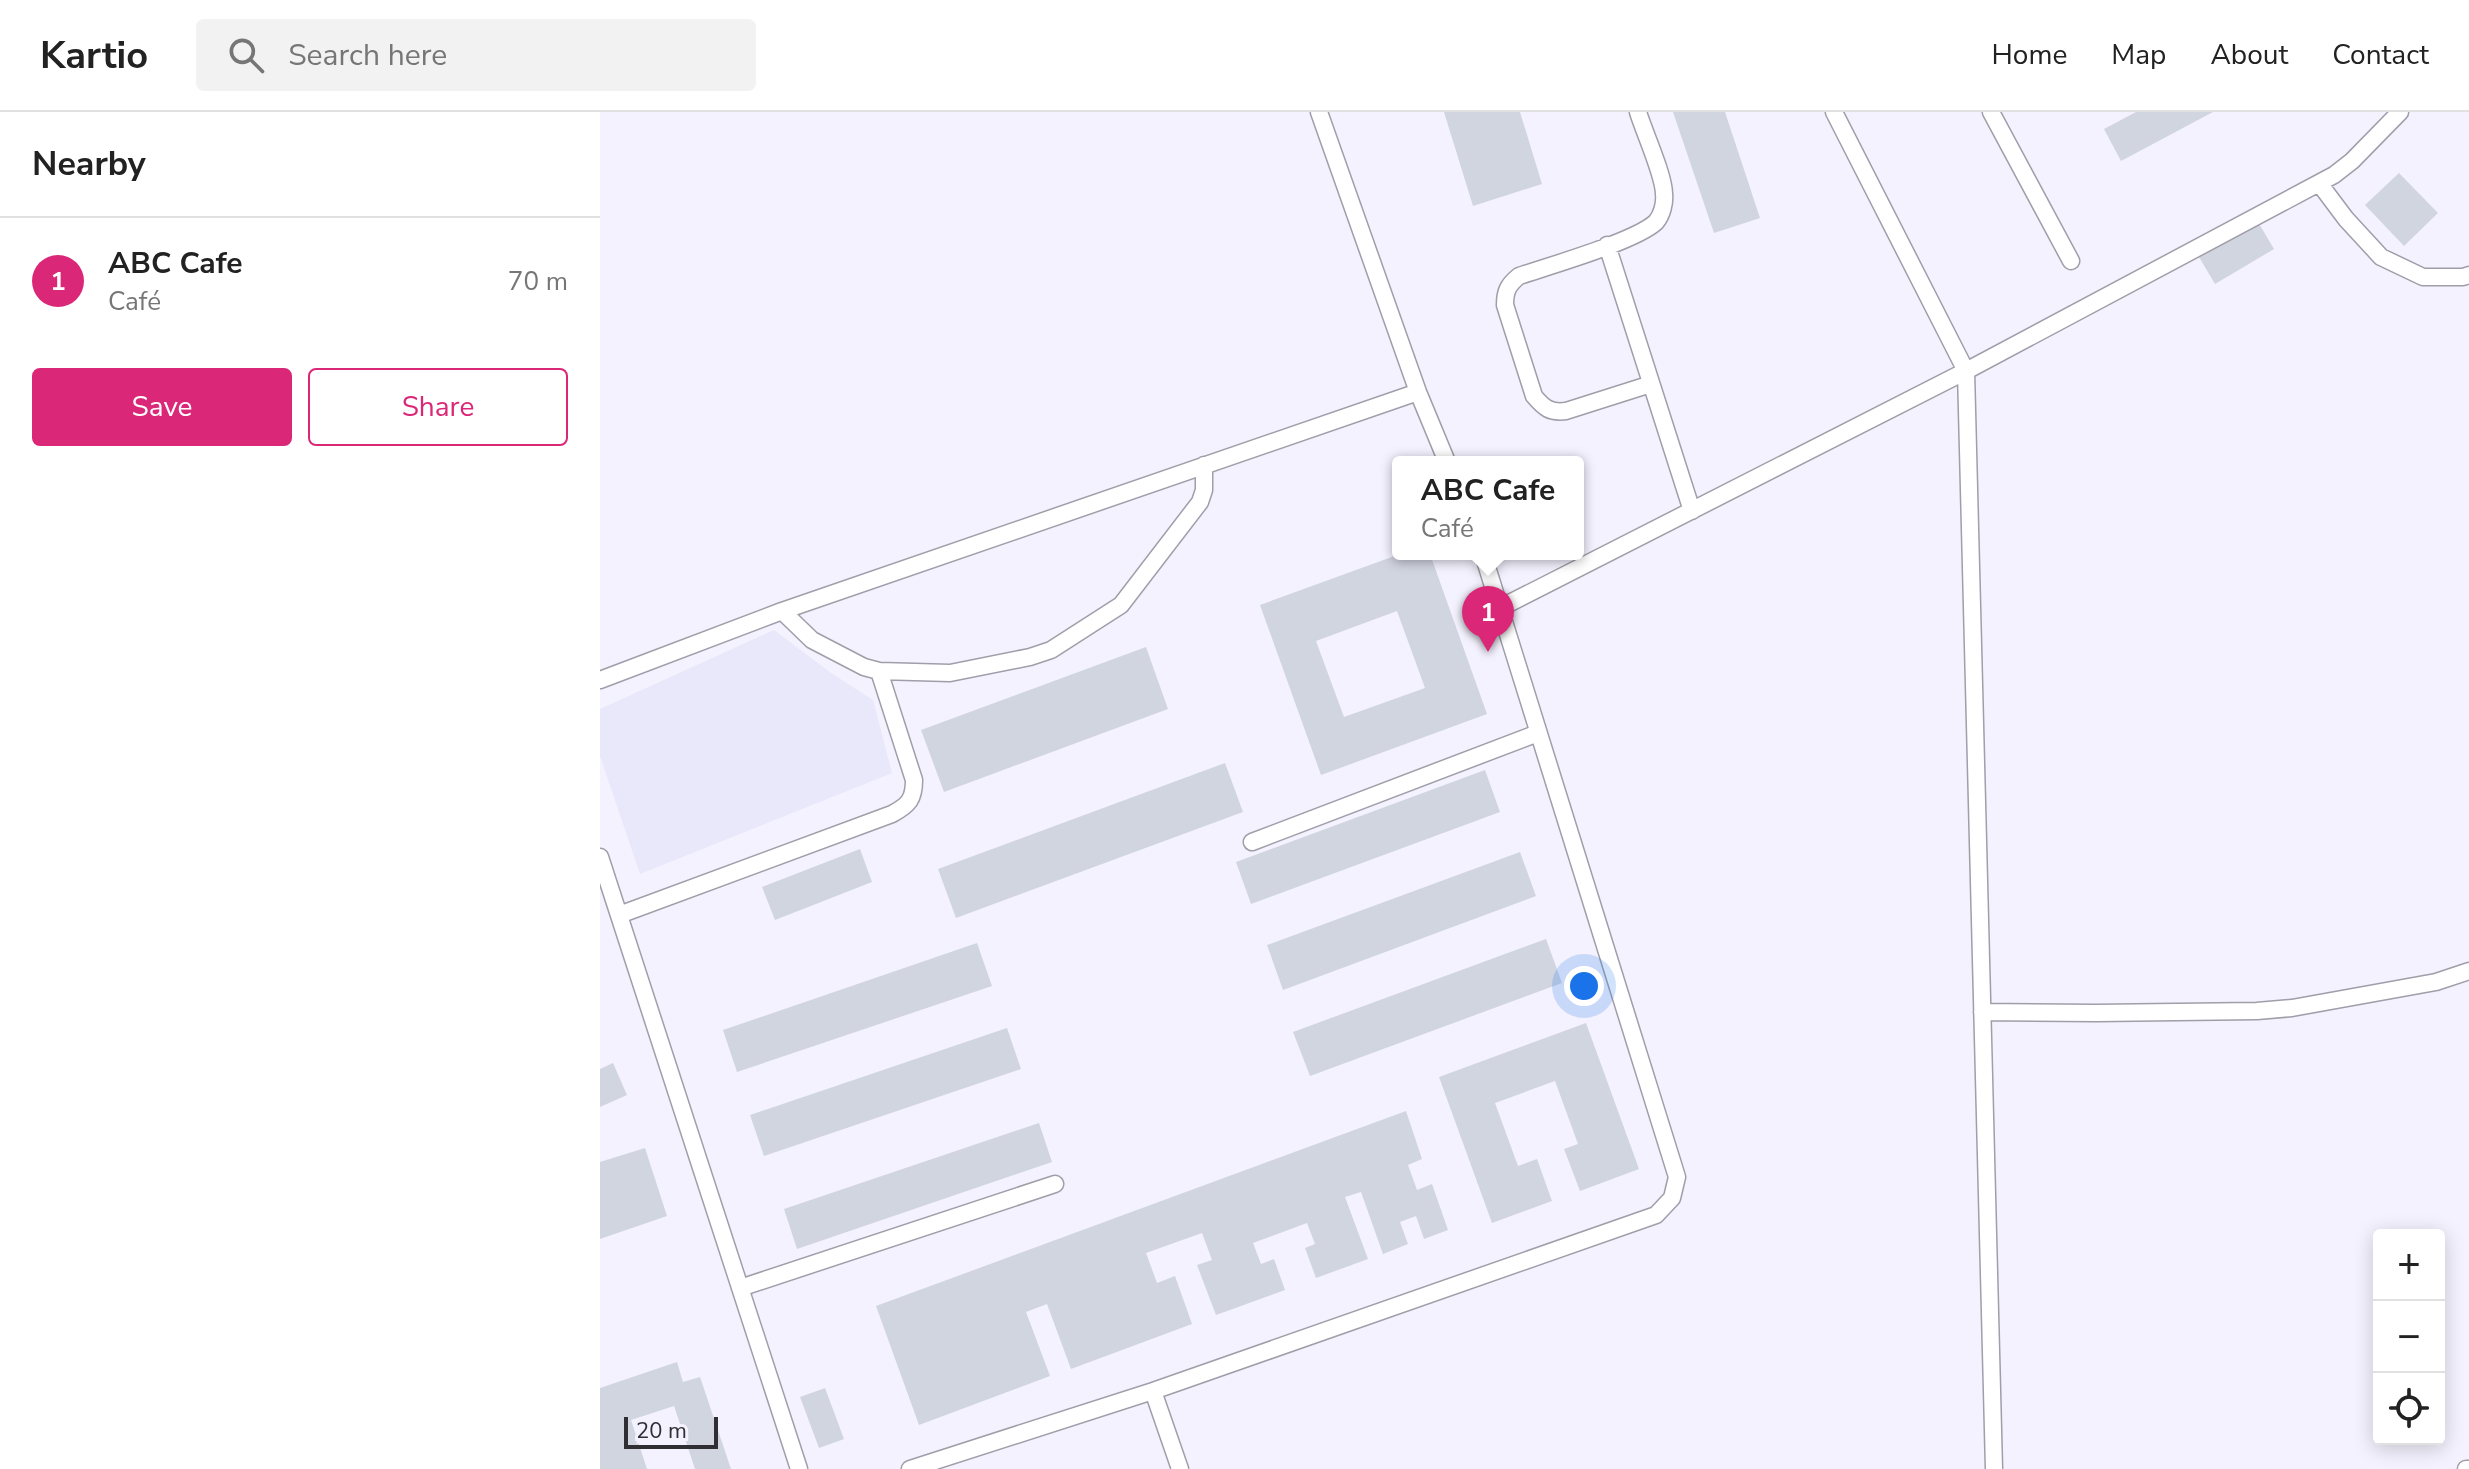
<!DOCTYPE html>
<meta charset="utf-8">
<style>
body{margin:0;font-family:"Nunito Sans",sans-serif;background:#f2f2f2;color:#222}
.controls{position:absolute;right:24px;bottom:24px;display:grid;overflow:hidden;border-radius:8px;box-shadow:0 4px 20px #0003}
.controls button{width:72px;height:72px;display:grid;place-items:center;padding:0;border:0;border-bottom:2px solid #e0e0e0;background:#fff;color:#222;font:40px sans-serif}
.scale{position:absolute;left:24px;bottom:20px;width:94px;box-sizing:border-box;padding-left:8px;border:4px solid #2f2f33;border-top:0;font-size:22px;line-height:28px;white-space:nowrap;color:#2f2f33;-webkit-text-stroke:6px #f3f2fe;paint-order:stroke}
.you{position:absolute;left:984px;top:874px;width:28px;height:28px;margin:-20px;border:6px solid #fff;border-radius:50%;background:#1a73e8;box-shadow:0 0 0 12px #1a73e833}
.badge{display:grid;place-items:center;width:52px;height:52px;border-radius:50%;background:#db2777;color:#fff;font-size:26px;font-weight:700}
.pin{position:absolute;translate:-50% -66px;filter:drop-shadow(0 2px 4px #0008)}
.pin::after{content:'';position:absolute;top:42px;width:28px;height:24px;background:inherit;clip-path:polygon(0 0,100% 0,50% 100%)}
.popup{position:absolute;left:792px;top:344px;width:192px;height:104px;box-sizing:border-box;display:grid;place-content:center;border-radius:8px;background:#fff;filter:drop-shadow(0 2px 6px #0005);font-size:26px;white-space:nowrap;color:#767676}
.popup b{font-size:30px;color:#222}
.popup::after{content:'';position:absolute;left:50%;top:100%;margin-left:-16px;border:16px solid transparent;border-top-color:#fff}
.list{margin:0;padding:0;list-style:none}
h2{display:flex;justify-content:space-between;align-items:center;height:104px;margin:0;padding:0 32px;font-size:34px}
h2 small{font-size:26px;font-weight:400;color:#767676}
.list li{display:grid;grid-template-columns:52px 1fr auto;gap:24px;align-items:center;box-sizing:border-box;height:128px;padding:0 32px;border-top:2px solid #e0e0e0}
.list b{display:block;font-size:30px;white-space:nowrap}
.list p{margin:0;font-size:26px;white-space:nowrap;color:#767676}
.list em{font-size:26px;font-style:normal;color:#767676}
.actions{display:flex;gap:16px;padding:24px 32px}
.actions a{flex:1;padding:18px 0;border:2px solid #db2777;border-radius:8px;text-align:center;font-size:28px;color:#db2777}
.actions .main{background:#db2777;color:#fff}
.icon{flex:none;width:44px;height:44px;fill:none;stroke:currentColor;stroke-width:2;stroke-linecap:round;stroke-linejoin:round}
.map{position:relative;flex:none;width:1869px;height:1357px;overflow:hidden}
header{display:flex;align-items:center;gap:48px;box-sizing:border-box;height:112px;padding:0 40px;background:#fff;border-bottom:2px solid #e0e0e0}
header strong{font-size:38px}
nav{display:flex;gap:44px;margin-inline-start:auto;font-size:28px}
.search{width:560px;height:72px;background:#f2f2f2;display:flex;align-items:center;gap:20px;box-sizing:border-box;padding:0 28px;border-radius:8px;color:#767676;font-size:30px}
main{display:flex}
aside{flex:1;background:#fff}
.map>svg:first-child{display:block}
.built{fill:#e9e7fa}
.building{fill:#d1d5e0;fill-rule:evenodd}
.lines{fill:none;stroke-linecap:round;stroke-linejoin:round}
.service-casing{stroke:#9f9ea9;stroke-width:19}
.service{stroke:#fff;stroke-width:16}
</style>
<header>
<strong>Kartio</strong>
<div class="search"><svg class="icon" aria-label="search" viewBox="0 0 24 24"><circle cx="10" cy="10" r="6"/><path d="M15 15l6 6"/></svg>Search here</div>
<nav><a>Home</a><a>Map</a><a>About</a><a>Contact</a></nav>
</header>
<main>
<aside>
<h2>Nearby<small></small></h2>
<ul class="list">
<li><span class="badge">1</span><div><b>ABC Cafe</b><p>Café</p></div><em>70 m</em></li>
</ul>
<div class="actions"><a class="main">Save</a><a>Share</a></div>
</aside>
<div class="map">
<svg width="1869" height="1357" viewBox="0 0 1869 1357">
<rect width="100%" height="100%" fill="#f3f2fe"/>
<!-- built -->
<path class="built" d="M174 518 231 561 273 588 292 661 40 762 0 644V597Z"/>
<!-- building -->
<path class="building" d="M844 0H920L942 72 873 94Z
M1073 0H1125L1160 106 1114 121Z
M1536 0H1613L1521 49 1504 17Z
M1799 61 1838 101 1804 134 1765 93Z
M1658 110 1674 137 1615 172 1599 145Z
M800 442H830L887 602 721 663 660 493ZM797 499 825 576 744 605 716 529Z
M546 535 568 597 344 680 321 618Z
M625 651 643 700 356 806 338 757Z
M885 658 900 700 651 792 636 750Z
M260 737 272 770 175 808 162 775Z
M920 740 936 784 683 878 667 833Z
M946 827 962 871 710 964 693 920Z
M377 831 392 874 137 960 123 918Z
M986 911 1039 1057 980 1079 964 1037 978 1032 955 969 895 991 918 1054 937 1047 952 1089 892 1111 839 965Z
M407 916 421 957 164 1044 150 1003Z
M13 951 27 983 0 995V957Z
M806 999 822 1047 808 1053 817 1078 832 1072 848 1118 824 1127 816 1104 800 1110 808 1132 783 1142 761 1080 745 1085 768 1147 716 1166 705 1136 715 1132 707 1111 653 1131 661 1152 674 1147 685 1178 616 1203 597 1153 612 1148 602 1121 546 1141 557 1171 575 1164 592 1212 471 1257 447 1192 426 1200 450 1264 319 1313 276 1194Z
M439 1011 452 1050 197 1137 184 1097Z
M45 1036 67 1104 0 1127V1050Z
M77 1250 83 1270 100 1265 131 1357H95L74 1294 31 1308 47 1357H0V1276Z
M225 1276 244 1327 219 1336 200 1285Z"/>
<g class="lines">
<!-- service casing -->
<g class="service-casing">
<path id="service" d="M719 0 818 280 847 350
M1038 0C1044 20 1064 63 1064 82 1065 91 1062 103 1056 110 1036 129 949 154 919 164 908 173 905 179 905 193L934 284C944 296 950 301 966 299L1051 272
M1234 0 1366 259 1734 63 1752 49 1800 0
M1391 0 1471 149
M1719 71 1746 107 1781 145 1823 165H1863L1869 163
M1007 133 1092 399
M900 496 1366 259 1394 1357
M182 499 212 528 264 555 279 559 350 561 430 545 451 538 521 493 600 390 604 378V353
M0 568 182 499 818 280
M652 730 938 621
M0 745 199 1357
M19 803 292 702C309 693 314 687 314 668L279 559
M1382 900 1496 901 1657 899 1692 896 1836 870 1869 859
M140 1176 455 1072
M553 1279 580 1357
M310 1357 553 1279 1056 1103 1072 1086 1077 1065 883 442
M1866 1357H1869"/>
</g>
<!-- service -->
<use href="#service" class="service"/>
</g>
</svg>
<div class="controls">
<button>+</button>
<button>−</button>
<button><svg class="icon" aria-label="locate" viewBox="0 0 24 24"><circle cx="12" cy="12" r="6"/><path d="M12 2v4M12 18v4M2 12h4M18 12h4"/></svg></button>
</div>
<div class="scale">20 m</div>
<div class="you"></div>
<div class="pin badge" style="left:888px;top:540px">1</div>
<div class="popup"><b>ABC Cafe</b>Café</div>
</div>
</main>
